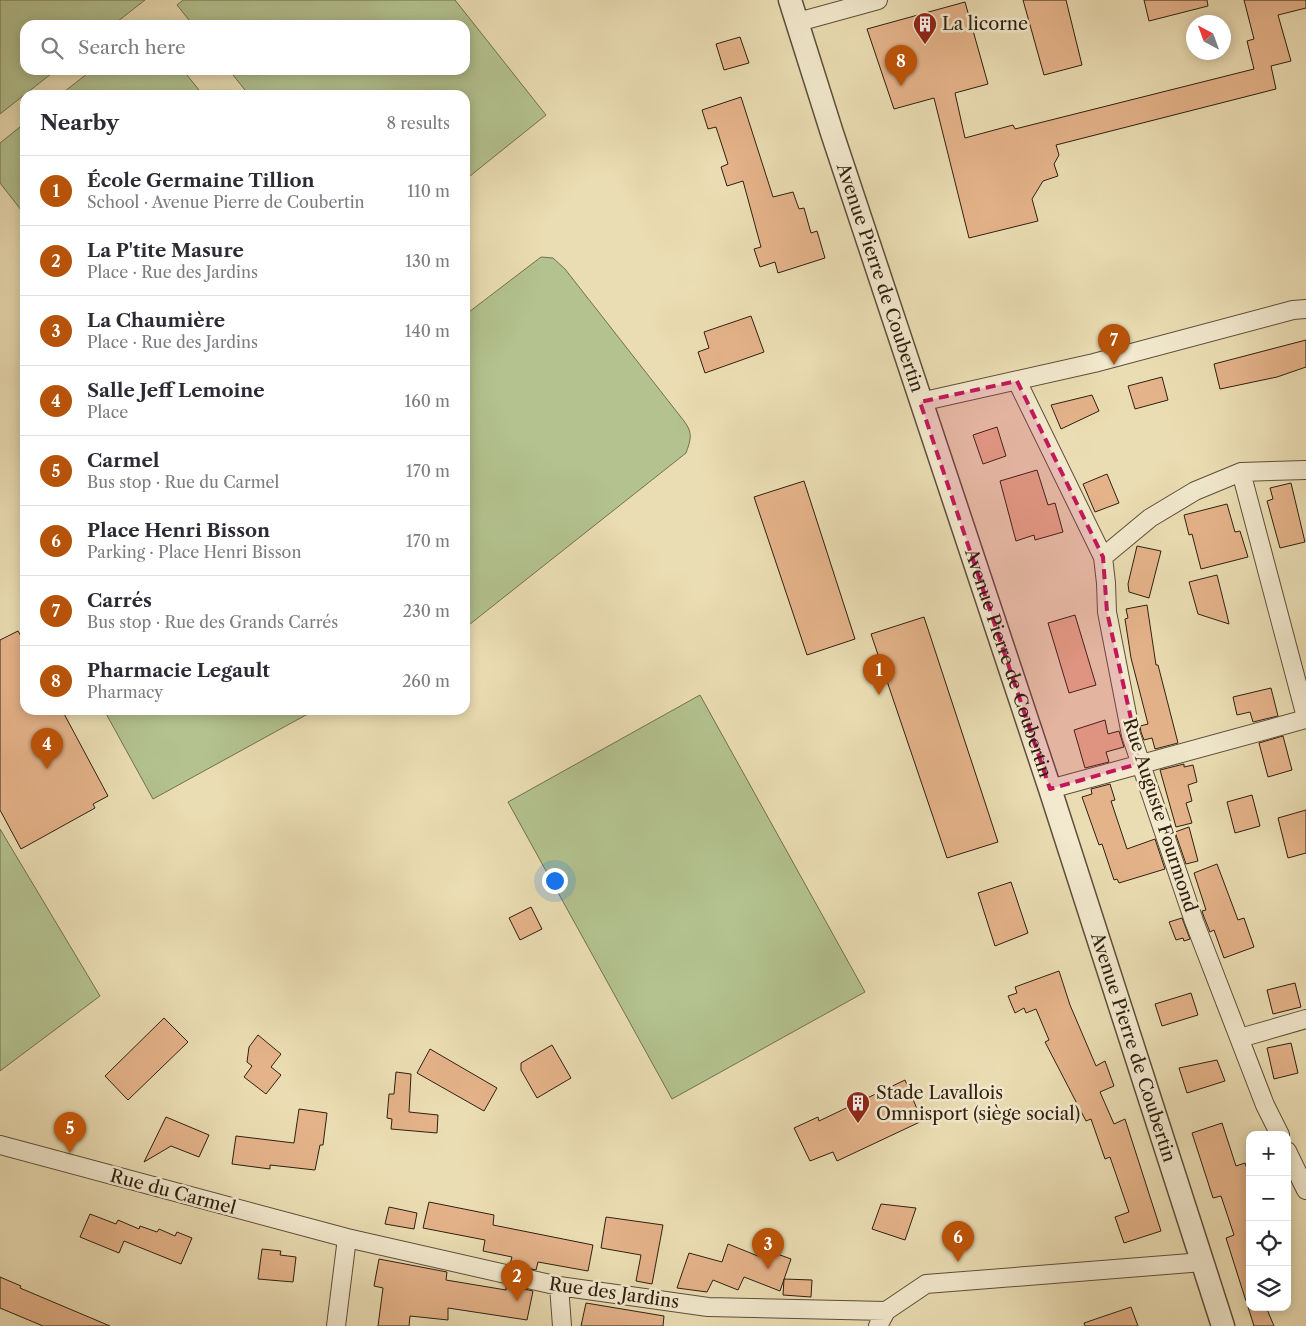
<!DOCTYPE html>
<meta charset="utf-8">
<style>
body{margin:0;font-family:"Libre Caslon Text",serif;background:#f2f2f3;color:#2b2b33}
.controls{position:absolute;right:15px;bottom:15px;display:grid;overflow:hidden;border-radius:10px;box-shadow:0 2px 12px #0003}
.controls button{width:45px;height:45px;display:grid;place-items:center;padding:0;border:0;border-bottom:1px solid #e1e1e2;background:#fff;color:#2b2b33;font:25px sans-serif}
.compass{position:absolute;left:1186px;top:15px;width:45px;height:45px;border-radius:50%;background:#fff;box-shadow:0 2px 12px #0003;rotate:319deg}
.you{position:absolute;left:554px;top:880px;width:18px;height:18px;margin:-12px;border:4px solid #fff;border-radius:50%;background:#1a73e8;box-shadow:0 0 0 8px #1a73e833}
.badge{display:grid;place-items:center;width:32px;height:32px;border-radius:50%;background:#b45309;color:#fff;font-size:16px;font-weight:700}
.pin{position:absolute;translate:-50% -41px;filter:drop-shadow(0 1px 2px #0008)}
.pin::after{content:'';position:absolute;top:26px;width:18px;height:15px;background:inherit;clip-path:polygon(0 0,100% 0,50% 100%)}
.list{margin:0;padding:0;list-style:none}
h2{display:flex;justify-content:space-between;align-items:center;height:65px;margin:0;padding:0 20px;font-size:21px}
h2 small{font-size:16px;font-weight:400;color:#7c7c81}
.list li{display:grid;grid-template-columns:32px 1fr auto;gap:15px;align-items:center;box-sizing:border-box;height:70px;padding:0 20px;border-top:1px solid #e1e1e2}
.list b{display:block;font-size:19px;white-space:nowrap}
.list p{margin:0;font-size:16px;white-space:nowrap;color:#7c7c81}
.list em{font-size:16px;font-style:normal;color:#7c7c81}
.icon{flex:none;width:28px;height:28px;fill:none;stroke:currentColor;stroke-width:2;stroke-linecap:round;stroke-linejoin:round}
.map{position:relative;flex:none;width:1306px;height:1326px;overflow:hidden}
.search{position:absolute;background:#fff;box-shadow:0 2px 12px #0003;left:20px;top:20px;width:450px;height:55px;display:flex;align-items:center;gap:12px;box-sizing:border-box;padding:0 18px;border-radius:15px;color:#7c7c81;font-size:19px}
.panel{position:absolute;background:#fff;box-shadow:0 2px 12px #0003;left:20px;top:90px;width:450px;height:625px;border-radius:15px}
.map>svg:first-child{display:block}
.green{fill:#b3c28f;stroke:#717150}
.building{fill:#e5b38a;stroke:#2f2011}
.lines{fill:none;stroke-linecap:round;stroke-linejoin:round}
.minor-casing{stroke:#5e4f3a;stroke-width:20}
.tertiary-casing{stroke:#5e4f3a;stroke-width:25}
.minor{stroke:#f2e9ce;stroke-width:18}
.tertiary{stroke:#f2e9ce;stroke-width:22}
.marked{fill:#c2185b;fill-opacity:0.2;stroke:#c2185b;stroke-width:4;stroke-dasharray:10 6;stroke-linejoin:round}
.labels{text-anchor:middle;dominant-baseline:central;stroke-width:5;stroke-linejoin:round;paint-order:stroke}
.poi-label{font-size:18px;fill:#2f2011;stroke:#f2e9ce;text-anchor:start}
.street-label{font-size:18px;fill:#2f2011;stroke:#f2e9ce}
</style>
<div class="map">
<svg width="1306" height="1326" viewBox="0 0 1306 1326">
<rect width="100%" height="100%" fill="#ebddb3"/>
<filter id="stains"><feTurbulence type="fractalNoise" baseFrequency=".004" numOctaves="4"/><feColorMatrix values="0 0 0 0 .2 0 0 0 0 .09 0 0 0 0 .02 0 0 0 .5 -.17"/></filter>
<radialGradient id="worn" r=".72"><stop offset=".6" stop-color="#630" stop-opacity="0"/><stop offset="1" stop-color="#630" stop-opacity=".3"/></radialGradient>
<!-- green -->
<path class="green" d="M0 0H145L113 25H25V70H56L0 114Z
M183 0H455L546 115 465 180V95H249L229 70H465V25H193L177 5Z
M92 70H183L203 95H60Z
M25 123V215L0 183V143Z
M541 257 553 258 565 269 684 421C693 433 691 439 686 453L465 628V315Z
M700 695 865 992 672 1099 508 802Z
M104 710H315L153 799Z
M0 829 100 996 0 1071Z"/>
<!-- building -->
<path class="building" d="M1023 0H1066L1082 65 1044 75Z
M1144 0H1207L1208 6 1149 21Z
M1244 0H1306V8L1278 15 1291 61 1271 66 1276 89 1056 145 1059 155 1054 164 1058 176 1043 181 1032 199 1038 221 969 238 934 98 894 109 867 29 965 2 988 84 955 93 965 138 1013 125 1015 129 1254 69 1247 41 1254 39Z
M740 37 749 63 724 70 716 44Z
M741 97 773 197 793 192 799 209 804 208 811 233 817 231 825 258 778 273 775 262 760 267 754 249 761 247 743 181 727 186 721 167 728 164 716 127 708 129 702 110Z
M751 316 764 352 705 373 698 352 709 348 704 332Z
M1306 340V367L1277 377 1220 389 1214 364Z
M1162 377 1168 400 1135 409 1128 386Z
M1092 395 1099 411 1061 429 1051 405Z
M997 427 1006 456 983 464 973 435Z
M1037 470 1048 505 1055 503 1063 532 1035 540 1034 535 1016 541 1000 481Z
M1107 474 1119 503 1095 512 1083 484Z
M804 481 855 639 807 655 754 497Z
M1291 483 1305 542 1280 548 1267 501 1273 499 1270 488Z
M1227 504 1235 532 1240 531 1248 557 1201 569 1192 534 1189 535 1184 515Z
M1137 546 1161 551 1149 598 1129 592 1128 584Z
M1217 575 1227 615 1229 624 1198 614 1189 582Z
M1147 605 1156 665H1158L1178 743 1155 749 1152 738 1144 740 1141 732 1140 726 1148 724 1131 658 1125 619 1128 618 1126 609Z
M1075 615 1096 685 1069 693 1048 623Z
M924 617 998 842 947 858 871 634Z
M18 631 25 643V710H62L108 796 93 804 95 808 21 849 0 810V640Z
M1271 688 1278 716 1253 722 1250 712 1237 715 1233 697Z
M1105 720 1108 734 1119 731 1124 747 1106 752 1109 762 1085 768 1074 730Z
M1283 736 1292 770 1268 777 1259 743Z
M1184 764V767L1193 765 1197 782 1188 785 1192 801 1186 803 1192 823 1176 827 1160 770Z
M1110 784 1115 800 1111 801 1127 849 1155 839 1165 869 1119 883 1117 879 1114 880 1102 844 1099 845 1082 797 1092 794 1091 789Z
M1252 795 1260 826 1235 833 1227 802Z
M1306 810V853L1288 858 1278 818Z
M1189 827 1198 861 1186 864 1175 832Z
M1217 864 1238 920 1244 918 1254 947 1224 958 1214 930 1210 932 1204 917 1202 911 1206 910 1194 873Z
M1011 882 1028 933 995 946 978 893Z
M531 907 542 929 520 940 509 918Z
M1182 918 1190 939 1184 941 1183 938 1176 940 1169 922Z
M1059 971 1070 1005 1096 1066 1105 1061 1114 1086 1100 1092 1114 1124 1125 1119 1161 1231 1124 1243 1115 1217 1129 1212 1110 1157 1105 1159 1091 1119 1086 1121 1045 1042 1049 1040 1036 1009 1026 1013 1024 1008 1015 1013 1008 996 1017 993 1015 987Z
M1295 983 1301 1007 1273 1014 1267 990Z
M1191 993 1198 1015 1162 1026 1155 1004Z
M164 1018 188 1042 128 1100 105 1076Z
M258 1035 281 1054 271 1067 281 1075 266 1094 244 1077 252 1066 247 1062 249 1047Z
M1291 1043 1298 1073 1274 1079 1267 1048Z
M552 1045 571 1078 537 1098 521 1070V1063Z
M430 1049 497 1088 484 1111 417 1073Z
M1217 1060 1225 1081 1187 1093 1179 1068Z
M396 1072 411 1074 409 1112 438 1115 437 1133 391 1129 392 1119 387 1118 389 1094H394Z
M905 1080 922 1121 837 1161 833 1152 810 1161 794 1128 818 1117 819 1121Z
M299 1109 327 1113 323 1145H320L315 1170 270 1165V1169L232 1164 236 1136 294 1143Z
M166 1117 209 1135 199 1157 171 1146 144 1162Z
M1222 1123 1236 1166 1245 1163 1250 1177V1301H1246L1226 1238 1234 1235 1221 1196 1213 1198 1192 1133Z
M429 1202 494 1215 493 1225 593 1245 588 1271 538 1262 536 1270 510 1264 512 1257 483 1251 485 1240 423 1228Z
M881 1204 916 1208 905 1240 872 1229Z
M389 1207 417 1213 414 1229 385 1224Z
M90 1214 116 1224 118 1220 139 1229 140 1226 157 1232 159 1229 175 1236 177 1232 192 1238 181 1264 124 1241 119 1253 80 1237Z
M606 1217 663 1225 652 1284 636 1281 641 1255 601 1248Z
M728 1244 758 1256 761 1248 791 1259 780 1291 744 1277 738 1290 713 1280 707 1292 677 1288 689 1253 722 1262Z
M262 1249 281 1251 280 1255 296 1257 293 1282 258 1279Z
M379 1259 447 1272 446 1280 506 1290V1285L533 1291 527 1320 448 1308V1320L410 1316 409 1326H378L383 1288 374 1286Z
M0 1277 21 1286 20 1288 110 1326H43L0 1308Z
M784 1279 812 1280 811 1297 783 1295Z
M586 1303 664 1316 663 1326H581Z
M1131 1307 1138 1326H1085L1084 1323Z
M1248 1307H1266L1274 1326H1254Z"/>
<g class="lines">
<!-- minor casing -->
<g class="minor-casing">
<path id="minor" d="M798 22 878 0
M1017 381 1103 557 1106 583 1107 612 1131 735 1194 921 1265 1105 1280 1135
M920 402 1094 363 1293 310 1306 309
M1241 472 1306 717
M1103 557 1150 518 1195 491 1241 472 1306 470
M1050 789 1306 719
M1240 1038 1306 1019
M0 1145 347 1238 559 1286 708 1307 886 1311
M1287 1151 1306 1190
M559 1286 562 1326
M336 1326 347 1238
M878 1326 886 1311 926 1284 1203 1262"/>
</g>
<!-- tertiary casing -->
<g class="tertiary-casing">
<g id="tertiary">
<path id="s1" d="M790 0 832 133 1050 789 1223 1326"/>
</g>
</g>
<!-- minor -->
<use href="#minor" class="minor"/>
<!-- tertiary -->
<use href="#tertiary" class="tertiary"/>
</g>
<!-- marked area -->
<path class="marked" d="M1017 381 1103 557 1107 612 1141 763 1050 789 920 402Z"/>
<!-- icons -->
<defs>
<g id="building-pin" transform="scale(1.25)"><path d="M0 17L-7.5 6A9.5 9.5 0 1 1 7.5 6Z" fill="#8f2418" stroke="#f2e9ce"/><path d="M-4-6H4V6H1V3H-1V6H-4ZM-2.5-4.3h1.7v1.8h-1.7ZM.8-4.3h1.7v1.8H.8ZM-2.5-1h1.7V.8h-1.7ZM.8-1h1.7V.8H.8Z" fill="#fff"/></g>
</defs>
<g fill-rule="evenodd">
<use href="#building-pin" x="925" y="24"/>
<use href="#building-pin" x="858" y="1103"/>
</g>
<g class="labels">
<!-- poi labels -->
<g class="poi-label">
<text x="942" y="24">La licorne</text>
<text x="876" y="1093">Stade Lavallois<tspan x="876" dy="21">Omnisport (siège social)</tspan></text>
</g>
<!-- street labels -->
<g class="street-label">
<text stroke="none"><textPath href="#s1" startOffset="292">Avenue Pierre de Coubertin</textPath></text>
<text stroke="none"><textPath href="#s1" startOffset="698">Avenue Pierre de Coubertin</textPath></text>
<text transform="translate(1160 815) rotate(72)">Rue Auguste Fourmond</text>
<text stroke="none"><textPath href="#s1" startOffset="1102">Avenue Pierre de Coubertin</textPath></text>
<text transform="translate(173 1192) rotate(15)">Rue du Carmel</text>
<text transform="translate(614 1293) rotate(8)">Rue des Jardins</text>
</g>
</g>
<rect width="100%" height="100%" filter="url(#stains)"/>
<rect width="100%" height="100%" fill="url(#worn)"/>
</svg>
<div class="controls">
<button>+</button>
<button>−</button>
<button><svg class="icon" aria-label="locate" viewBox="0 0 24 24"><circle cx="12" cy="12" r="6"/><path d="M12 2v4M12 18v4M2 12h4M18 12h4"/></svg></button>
<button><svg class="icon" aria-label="layers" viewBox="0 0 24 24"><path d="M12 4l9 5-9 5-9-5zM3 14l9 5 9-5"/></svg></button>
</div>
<svg class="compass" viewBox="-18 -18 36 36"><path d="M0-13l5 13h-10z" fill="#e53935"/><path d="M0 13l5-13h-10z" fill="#7c7c81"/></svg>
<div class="you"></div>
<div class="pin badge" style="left:879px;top:695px">1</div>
<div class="pin badge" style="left:517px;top:1301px">2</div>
<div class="pin badge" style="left:768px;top:1269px">3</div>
<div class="pin badge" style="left:47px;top:769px">4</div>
<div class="pin badge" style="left:70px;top:1153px">5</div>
<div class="pin badge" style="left:958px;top:1262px">6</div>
<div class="pin badge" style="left:1114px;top:365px">7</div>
<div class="pin badge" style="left:901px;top:86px">8</div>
<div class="search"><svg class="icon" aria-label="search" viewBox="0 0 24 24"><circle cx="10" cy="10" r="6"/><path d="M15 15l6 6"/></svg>Search here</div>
<section class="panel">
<h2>Nearby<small>8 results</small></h2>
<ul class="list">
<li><span class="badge">1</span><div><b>École Germaine Tillion</b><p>School · Avenue Pierre de Coubertin</p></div><em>110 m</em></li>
<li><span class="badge">2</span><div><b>La P'tite Masure</b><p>Place · Rue des Jardins</p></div><em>130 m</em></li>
<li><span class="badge">3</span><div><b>La Chaumière</b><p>Place · Rue des Jardins</p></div><em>140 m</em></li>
<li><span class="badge">4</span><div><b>Salle Jeff Lemoine</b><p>Place</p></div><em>160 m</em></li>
<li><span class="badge">5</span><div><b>Carmel</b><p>Bus stop · Rue du Carmel</p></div><em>170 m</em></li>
<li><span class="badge">6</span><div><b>Place Henri Bisson</b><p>Parking · Place Henri Bisson</p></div><em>170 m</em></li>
<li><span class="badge">7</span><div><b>Carrés</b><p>Bus stop · Rue des Grands Carrés</p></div><em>230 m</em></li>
<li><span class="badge">8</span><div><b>Pharmacie Legault</b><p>Pharmacy</p></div><em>260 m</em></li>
</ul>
</section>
</div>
